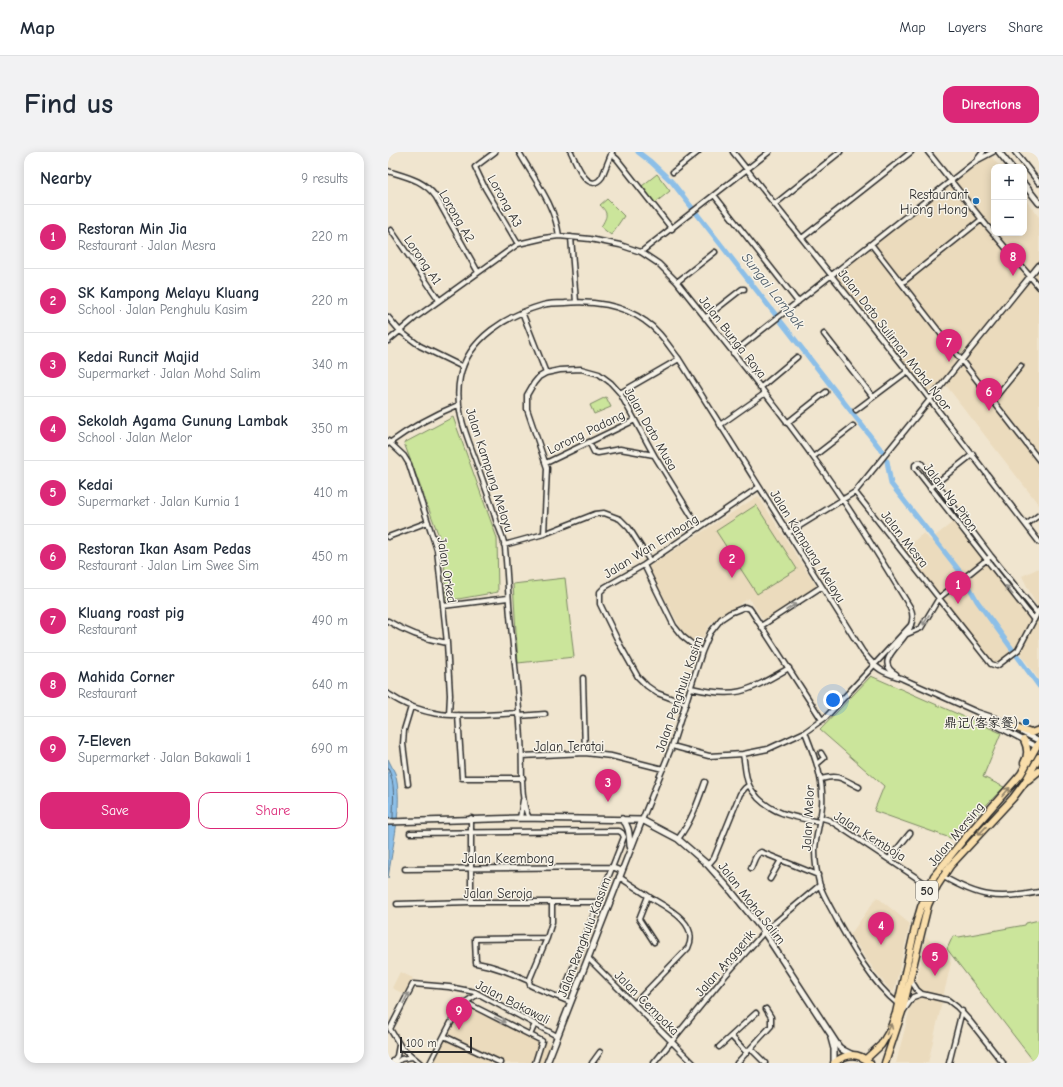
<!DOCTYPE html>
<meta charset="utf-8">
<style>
body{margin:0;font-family:"Comic Neue","LXGW WenKai TC",sans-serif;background:#f2f2f3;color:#1f2937}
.controls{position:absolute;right:12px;top:12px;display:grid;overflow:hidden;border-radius:8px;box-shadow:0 2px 10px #0003}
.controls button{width:36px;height:36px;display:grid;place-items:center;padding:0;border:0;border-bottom:1px solid #e0e1e3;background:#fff;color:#1f2937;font:20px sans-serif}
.scale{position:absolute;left:12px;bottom:10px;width:72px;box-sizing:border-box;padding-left:4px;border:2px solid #2b2b2b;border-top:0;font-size:11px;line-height:14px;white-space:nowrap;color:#2b2b2b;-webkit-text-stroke:3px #f7f3e8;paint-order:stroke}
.you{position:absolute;left:445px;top:548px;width:14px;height:14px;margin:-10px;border:3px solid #fff;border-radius:50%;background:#1a73e8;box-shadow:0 0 0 6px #1a73e833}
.badge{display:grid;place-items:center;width:26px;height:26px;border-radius:50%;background:#db2777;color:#fff;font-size:13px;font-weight:700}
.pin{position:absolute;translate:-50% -33px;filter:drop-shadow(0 1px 2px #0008)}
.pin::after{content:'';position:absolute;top:21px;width:14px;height:12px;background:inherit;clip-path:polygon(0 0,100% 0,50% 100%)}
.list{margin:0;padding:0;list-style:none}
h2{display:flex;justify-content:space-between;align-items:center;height:52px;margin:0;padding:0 16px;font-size:17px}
h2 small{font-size:13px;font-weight:400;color:#747a83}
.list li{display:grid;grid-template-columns:26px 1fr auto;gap:12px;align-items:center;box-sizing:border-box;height:64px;padding:0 16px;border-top:1px solid #e0e1e3}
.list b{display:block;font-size:15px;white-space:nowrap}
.list p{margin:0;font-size:13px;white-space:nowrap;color:#747a83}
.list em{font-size:13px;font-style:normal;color:#747a83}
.actions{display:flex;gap:8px;padding:12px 16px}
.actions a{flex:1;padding:9px 0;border:1px solid #db2777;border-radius:12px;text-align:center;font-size:14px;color:#db2777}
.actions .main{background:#db2777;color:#fff}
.map{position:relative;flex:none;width:651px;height:911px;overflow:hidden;border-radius:12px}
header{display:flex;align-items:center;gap:24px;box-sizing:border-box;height:56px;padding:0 20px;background:#fff;border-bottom:1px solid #e0e1e3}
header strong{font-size:19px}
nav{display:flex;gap:22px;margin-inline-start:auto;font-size:14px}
.intro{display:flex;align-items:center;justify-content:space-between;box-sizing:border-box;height:96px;padding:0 24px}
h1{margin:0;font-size:28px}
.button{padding:10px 18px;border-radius:12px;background:#db2777;color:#fff;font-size:14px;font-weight:700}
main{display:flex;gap:24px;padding:0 24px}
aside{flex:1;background:#fff;border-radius:12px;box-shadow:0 2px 10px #0003}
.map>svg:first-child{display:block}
.built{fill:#ebdbbd}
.green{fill:#cbe59b;stroke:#7b8863}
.water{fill:#8cbfe8;stroke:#65849c}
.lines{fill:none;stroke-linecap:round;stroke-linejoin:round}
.shore{stroke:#526677;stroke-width:1}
.canal{stroke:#8cbfe8;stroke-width:5}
.minor-casing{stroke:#2b2b2b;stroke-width:7}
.tertiary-casing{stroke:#2b2b2b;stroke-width:8}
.trunk-casing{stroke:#2b2b2b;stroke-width:9}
.minor{stroke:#f7f3e8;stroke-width:4}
.tertiary{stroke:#f7f3e8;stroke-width:5}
.trunk{stroke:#f9deab;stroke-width:6}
.oneway{stroke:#918f8a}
.oneway2{stroke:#92846b}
.poi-dot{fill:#1f6fb2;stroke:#f7f3e8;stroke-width:1.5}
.labels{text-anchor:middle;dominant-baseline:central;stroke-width:3;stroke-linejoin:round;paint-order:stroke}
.shield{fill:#f7f3e8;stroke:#686764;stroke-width:1}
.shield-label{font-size:12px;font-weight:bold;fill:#2b2b2b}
.poi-label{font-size:13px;fill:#2b2b2b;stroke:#f7f3e8;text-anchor:end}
.street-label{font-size:13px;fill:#2b2b2b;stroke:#f7f3e8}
.water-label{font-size:14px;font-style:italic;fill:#485764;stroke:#f7f3e8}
</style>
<header>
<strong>Map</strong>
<nav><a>Map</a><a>Layers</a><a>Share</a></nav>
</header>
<div class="intro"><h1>Find us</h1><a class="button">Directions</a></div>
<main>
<aside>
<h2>Nearby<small>9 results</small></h2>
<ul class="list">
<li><span class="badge">1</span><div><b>Restoran Min Jia</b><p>Restaurant · Jalan Mesra</p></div><em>220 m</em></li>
<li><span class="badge">2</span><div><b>SK Kampong Melayu Kluang</b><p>School · Jalan Penghulu Kasim</p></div><em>220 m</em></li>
<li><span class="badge">3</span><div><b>Kedai Runcit Majid</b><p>Supermarket · Jalan Mohd Salim</p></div><em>340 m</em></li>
<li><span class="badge">4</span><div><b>Sekolah Agama Gunung Lambak</b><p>School · Jalan Melor</p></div><em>350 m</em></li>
<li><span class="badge">5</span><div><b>Kedai</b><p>Supermarket · Jalan Kurnia 1</p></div><em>410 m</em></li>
<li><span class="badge">6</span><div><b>Restoran Ikan Asam Pedas</b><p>Restaurant · Jalan Lim Swee Sim</p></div><em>450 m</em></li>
<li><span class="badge">7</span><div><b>Kluang roast pig</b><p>Restaurant</p></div><em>490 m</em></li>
<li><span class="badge">8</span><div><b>Mahida Corner</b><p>Restaurant</p></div><em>640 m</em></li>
<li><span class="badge">9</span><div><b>7-Eleven</b><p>Supermarket · Jalan Bakawali 1</p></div><em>690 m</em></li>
</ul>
<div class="actions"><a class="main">Save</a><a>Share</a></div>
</aside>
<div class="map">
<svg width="651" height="911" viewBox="0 0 651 911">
<rect width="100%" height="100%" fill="#f0e5cf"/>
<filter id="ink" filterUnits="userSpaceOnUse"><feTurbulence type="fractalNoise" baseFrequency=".025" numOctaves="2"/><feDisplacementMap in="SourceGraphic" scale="8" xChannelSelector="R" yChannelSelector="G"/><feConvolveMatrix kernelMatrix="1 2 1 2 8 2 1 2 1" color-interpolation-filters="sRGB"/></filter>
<g filter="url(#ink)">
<!-- built -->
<path class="built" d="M602 3 612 15H606V81H636V46L651 65V353L557 232 542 251 444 126 589 10Z
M370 344 430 437 378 472 361 446 323 471 311 492 296 482 260 415Z
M569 367 645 465 650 457 634 424 651 416V528L631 500 610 516H606L601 514 512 400 536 381 542 388Z
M489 745 522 772 506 839H503L489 822 462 783Z
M538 784 563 811 540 911H508L528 834Z
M12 820 25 826 16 842 4 836Z
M81 850 163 892 155 911H44L71 858 75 854Z"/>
<!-- green -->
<path class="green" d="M269 22 282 39 267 51 254 34Z
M219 47 236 64 223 83 213 75C219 64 221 62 212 53Z
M218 245 223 255 206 262 202 253Z
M65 265 109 386 110 440 59 449 55 395 16 291Z
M368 353 409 417 369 442 328 379Z
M177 426 186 505 130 511 125 432Z
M483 524 613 581 595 625 616 635 565 687 486 659 496 634 432 578Z
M651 768V911H647L559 797 565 784 571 785 637 773 638 771Z"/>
<!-- water -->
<path class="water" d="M0 607C2 612 5 616 7 621 16 652 4 695 0 727Z"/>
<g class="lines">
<!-- shore -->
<path class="shore" d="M0 616C8 632 5 649 5 666"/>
<!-- canal -->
<path class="canal" d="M250 0 263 10 284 30 494 299
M499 309 503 332 574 422 589 449 651 534"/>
<!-- minor casing -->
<g class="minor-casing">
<path id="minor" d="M107 0 87 15 97 36 130 92
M131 0C146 27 167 53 171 84
M183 0C188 10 200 44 214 25L224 0
M345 0 533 236 651 390
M540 0 599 74 651 135
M627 0 651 31
M223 2 229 7 284 77
M588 9 595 0
M0 19C19 25 36 28 48 45L90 120
M285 20 310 0
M326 43 410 150
M387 52 452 0
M3 78 51 148
M183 85 188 150
M414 86 523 0
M483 92 651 308
M253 100 381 0
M289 130 327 100
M514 131 594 67
M134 160 158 221
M0 165 12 179 32 194 75 215
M317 166 354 137H356
M436 182 485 245
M0 189 27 166 130 92 156 86 171 84 202 87 232 93 253 100 271 112 289 130C335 188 382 245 425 305 460 353 491 404 522 455 537 485 478 505 508 522
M345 201 588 9 605 0
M372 236 409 205
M232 241 291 207
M605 248 633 214
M468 258 520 219
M399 271 438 240
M332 273 376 242
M0 289 16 304 21 312 49 398 59 491 62 543 61 563
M201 290 206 300 210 301 232 297 266 303
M0 292C22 276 45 263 70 253
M425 305 465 274
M158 311 247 268
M542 336 585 302
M467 340 603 512 609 514 630 498 651 458
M638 373 651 363
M400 381 467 340 651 113
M156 382 159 316 139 257V243L146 231 151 225 158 221 172 218 193 217 211 222 223 231 232 241 266 303 311 376
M0 385 40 370
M116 393 156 382 207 362 216 361 232 367 241 376 262 409
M256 413 286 474 294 484 314 500
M55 454 120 446
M646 468 527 316V313L530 311H533L603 404 649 461
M0 469C19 481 37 487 59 491
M373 474 433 435
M519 482 533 476 551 446 603 404
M195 526 197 601
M515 527 589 560 607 566 619 572
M303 536C351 547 360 539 401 516
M0 542C42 571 83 563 131 561
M298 552 269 541 259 534 250 525 232 493 212 452V440L217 435 256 413 371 335
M70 563 74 626H135
M593 563 605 572 649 595
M131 564 157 562
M417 580C426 603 436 627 434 653 433 668 428 682 427 698 427 709 429 723 432 734 436 745 443 756 448 766 464 795 484 831 510 852
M635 581 651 589
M284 594 321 604 355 602 380 597 417 580 438 565 523 473
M355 602C357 612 357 624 361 633 363 638 367 642 370 646 387 663 408 665 431 670
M134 604 197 601 223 604 275 617
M429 612 436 606 433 601
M433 627C452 622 454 627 471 635
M20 632 15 592 16 578 23 555
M431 665 441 668 452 675 541 734
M132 666 135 648
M141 666C131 648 135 609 133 587 131 546 126 505 122 464 120 441 119 418 117 396 116 386 111 377 108 368 102 347 94 327 87 306 77 280 66 254 72 225 80 186 120 163 155 153 162 151 170 151 177 151 204 148 235 153 257 169 271 178 280 193 291 207L475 500C490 519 494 520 516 527
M254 668 284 594 314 500 322 481 333 467 342 461 357 455 362 457 434 568
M22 681 231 679 234 681 236 685 173 846
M290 687C303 670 310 650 317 630
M501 707 522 681
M320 713 326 706 352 642 357 636 361 633
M363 716C366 710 367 702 373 700L430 723
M17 717 224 715 234 719
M554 724C568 732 585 741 601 743 617 746 635 743 651 740
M231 725C242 732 253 739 263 746 280 756 312 772 300 796L246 852
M382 727 393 708
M260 744 251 767 266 790
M83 750V666
M164 751V770L159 786 141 829 142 833 146 835 182 850
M9 752 83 750H210
M200 806 305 911
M522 827 529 838 534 842
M141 829C123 821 107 814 88 811L87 787 159 786
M77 850 154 889 147 911
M516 858 525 845 534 842 560 848 569 855 581 868 615 911
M142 883 147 872
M56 884 113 911
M331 895 343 884
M363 897 377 911
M359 901 343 884 368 861
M4 911 9 904 11 893
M8 911 13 907 24 905
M32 911 13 895 2 877 25 832 61 835 87 840 169 884
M42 911 70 857 73 853 90 842
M204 911 212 900
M266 911 337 824 376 780 432 733
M349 911 383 874V865L378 857
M561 911 574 859"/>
</g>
<!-- tertiary casing -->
<g class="tertiary-casing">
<path id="tertiary" d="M611 0 623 15
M636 32 651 51
M234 667C242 675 241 683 242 694
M0 670 132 666 254 668 290 687 320 713 343 739 376 780 451 895 455 898 465 903
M443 886 446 897V911
M159 911 254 668"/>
</g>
<!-- trunk casing -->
<g class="trunk-casing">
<path id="trunk" d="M617 572 643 581 651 578
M636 588C640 596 641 603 636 611
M640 628 651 619
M478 907 493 893 502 878 508 861 528 772 533 755 546 724 576 687 633 622 651 590
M446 911C458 901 470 900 482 911
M497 911 514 860 540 753 549 734 562 714 625 646 637 630 651 605"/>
</g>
<!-- minor -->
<use href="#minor" class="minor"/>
<!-- tertiary -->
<use href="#tertiary" class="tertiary"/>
<!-- trunk -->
<use href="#trunk" class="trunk"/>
</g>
<!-- one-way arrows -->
<defs><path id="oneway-shaft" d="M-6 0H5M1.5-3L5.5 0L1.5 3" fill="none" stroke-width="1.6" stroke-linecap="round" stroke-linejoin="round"/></defs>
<g class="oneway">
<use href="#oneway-shaft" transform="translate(621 438) rotate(-129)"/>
<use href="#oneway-shaft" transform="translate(403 455) rotate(-33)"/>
<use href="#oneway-shaft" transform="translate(538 468) rotate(120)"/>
<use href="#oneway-shaft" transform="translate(18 846) rotate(-63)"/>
<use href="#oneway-shaft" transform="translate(112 868) rotate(27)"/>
</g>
<g class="oneway2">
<use href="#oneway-shaft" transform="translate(618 640) rotate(-49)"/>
<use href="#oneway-shaft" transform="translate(594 679) rotate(133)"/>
<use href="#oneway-shaft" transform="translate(501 877) rotate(-65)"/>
</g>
</g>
<!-- markers -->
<g class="poi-dot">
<circle cx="588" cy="49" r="4"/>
<circle cx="638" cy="570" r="4"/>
</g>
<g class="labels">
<!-- shield labels -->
<rect class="shield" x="528" y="729" width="22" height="20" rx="3"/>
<g class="shield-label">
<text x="539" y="739">50</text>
</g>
<!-- poi labels -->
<g class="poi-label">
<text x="580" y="42">Restaurant<tspan x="580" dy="15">Hiong Hong</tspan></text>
<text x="630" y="570">鼎记(客家餐)</text>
</g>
<!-- street labels -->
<g class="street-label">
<text transform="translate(117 49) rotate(61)">Lorong A3</text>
<text transform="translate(69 64) rotate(60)">Lorong A2</text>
<text transform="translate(35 108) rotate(56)">Lorong A1</text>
<text transform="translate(345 185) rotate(52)">Jalan Bunga Raya</text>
<text transform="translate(507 188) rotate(52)">Jalan Dato Suliman Mohd Noor</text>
<text transform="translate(263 277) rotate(60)">Jalan Dato Musa</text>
<text transform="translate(198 280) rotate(-26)">Lorong Padang</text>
<text transform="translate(102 318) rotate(72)">Jalan Kampung Melayu</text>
<text transform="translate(563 345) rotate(53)">Jalan Ng Piton</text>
<text transform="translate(517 387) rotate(52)">Jalan Mesra</text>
<text transform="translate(263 394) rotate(-32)">Jalan Wan Embong</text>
<text transform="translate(420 394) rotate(58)">Jalan Kampung Melayu</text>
<text transform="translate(59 418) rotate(81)">Jalan Orked</text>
<text transform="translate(291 542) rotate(-71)">Jalan Penghulu Kasim</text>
<text x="181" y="594">Jalan Teratai</text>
<text transform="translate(420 666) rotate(-87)">Jalan Melor</text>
<text transform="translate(568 682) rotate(-50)">Jalan Mersing</text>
<text transform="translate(482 684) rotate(32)">Jalan Kemboja</text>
<text x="120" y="706">Jalan Keembong</text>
<text x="110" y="741">Jalan Seroja</text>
<text transform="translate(364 751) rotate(52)">Jalan Mohd Salim</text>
<text transform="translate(196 785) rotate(-69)">Jalan Penghulu Kassim</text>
<text transform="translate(337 811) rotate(-49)">Jalan Anggerik</text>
<text transform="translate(125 850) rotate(27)">Jalan Bakawali</text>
<text transform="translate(259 851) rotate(45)">Jalan Cempaka</text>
</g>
<!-- water labels -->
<g class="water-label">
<text transform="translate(385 139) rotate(52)">Sungai Lambak</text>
</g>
</g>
</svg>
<div class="controls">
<button>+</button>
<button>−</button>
</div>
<div class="scale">100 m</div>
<div class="you"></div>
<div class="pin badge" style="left:570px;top:452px">1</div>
<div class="pin badge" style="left:344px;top:426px">2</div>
<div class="pin badge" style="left:220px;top:650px">3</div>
<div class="pin badge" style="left:493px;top:793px">4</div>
<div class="pin badge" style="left:547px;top:824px">5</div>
<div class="pin badge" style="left:601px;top:259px">6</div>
<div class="pin badge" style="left:561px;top:210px">7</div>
<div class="pin badge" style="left:625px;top:124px">8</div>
<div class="pin badge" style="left:71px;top:878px">9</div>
</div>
</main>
